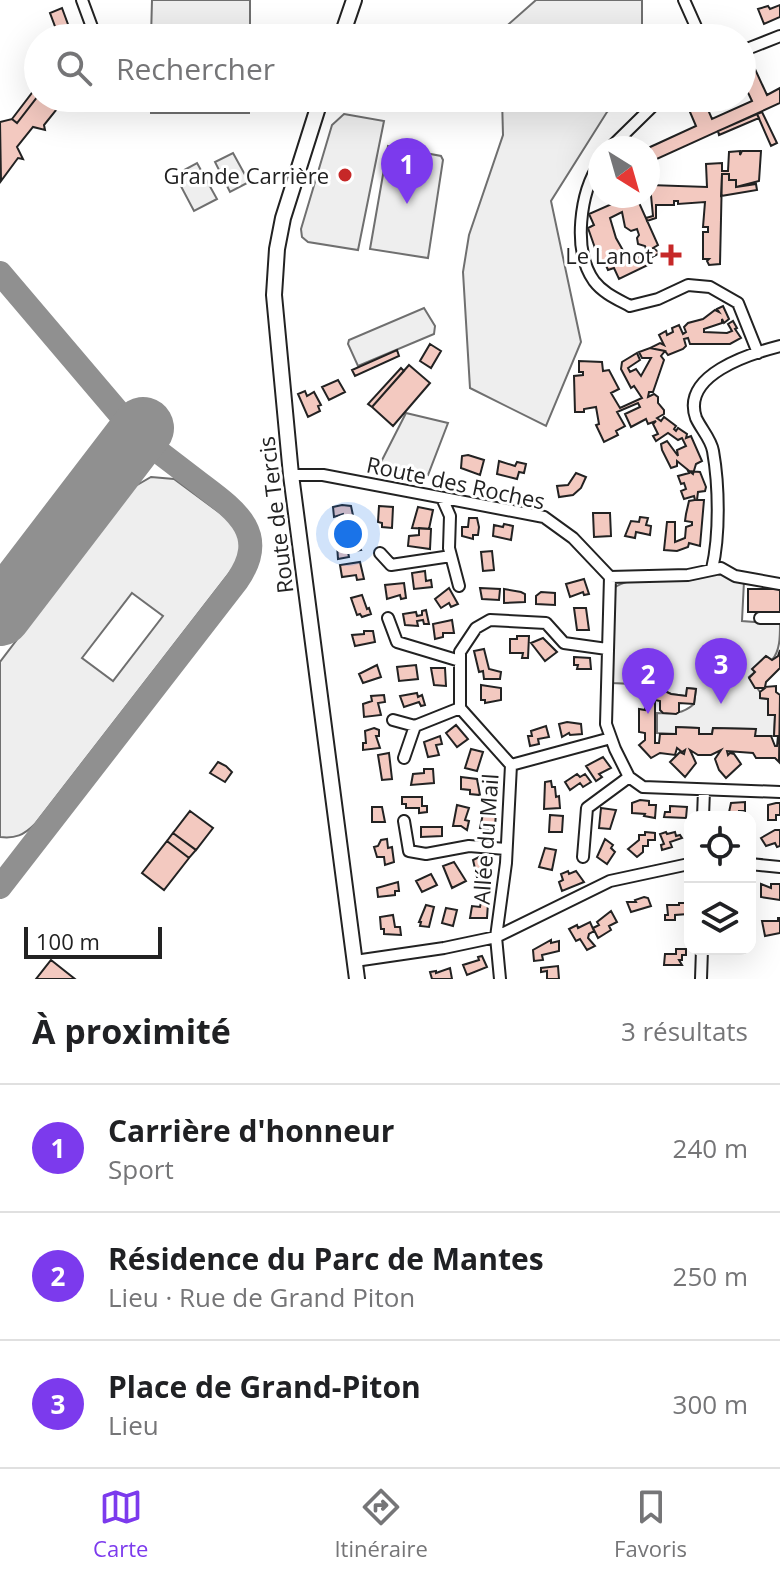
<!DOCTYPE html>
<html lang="fr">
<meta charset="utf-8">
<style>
body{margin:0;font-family:"Open Sans",sans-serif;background:#f6f6f6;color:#202124}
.controls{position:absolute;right:24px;bottom:24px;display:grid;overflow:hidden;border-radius:16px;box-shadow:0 8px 32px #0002}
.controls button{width:72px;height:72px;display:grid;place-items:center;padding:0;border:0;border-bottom:2px solid #e0e0e0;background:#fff;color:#202124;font:40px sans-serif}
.compass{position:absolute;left:588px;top:136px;width:72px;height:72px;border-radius:50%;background:#fff;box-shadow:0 8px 32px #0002;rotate:143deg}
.scale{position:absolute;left:24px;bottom:20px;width:138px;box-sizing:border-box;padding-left:8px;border:4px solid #222;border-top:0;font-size:22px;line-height:28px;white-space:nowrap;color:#222;-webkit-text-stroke:6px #fff;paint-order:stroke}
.you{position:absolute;left:348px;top:534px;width:28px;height:28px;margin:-20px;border:6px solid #fff;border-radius:50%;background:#1a73e8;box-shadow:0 0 0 12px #1a73e833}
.badge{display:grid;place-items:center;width:52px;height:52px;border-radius:50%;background:#7c3aed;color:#fff;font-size:26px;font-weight:700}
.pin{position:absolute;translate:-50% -66px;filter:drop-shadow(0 2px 4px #0008)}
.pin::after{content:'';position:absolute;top:42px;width:28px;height:24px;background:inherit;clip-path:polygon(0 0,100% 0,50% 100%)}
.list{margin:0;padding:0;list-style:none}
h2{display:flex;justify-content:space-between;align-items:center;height:104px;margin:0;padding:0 32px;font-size:34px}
h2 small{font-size:26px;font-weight:400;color:#757577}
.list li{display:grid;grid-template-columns:52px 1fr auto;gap:24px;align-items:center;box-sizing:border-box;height:128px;padding:0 32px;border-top:2px solid #e0e0e0}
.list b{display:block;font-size:30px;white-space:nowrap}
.list p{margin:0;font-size:26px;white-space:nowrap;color:#757577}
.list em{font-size:26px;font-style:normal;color:#757577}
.icon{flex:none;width:44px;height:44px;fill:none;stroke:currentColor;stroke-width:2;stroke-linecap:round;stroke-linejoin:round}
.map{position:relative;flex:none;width:780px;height:979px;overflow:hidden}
.search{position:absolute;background:#fff;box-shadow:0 8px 32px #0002;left:24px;right:24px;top:24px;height:88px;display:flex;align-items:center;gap:20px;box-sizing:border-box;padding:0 28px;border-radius:44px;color:#757577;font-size:30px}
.sheet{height:488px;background:#fff}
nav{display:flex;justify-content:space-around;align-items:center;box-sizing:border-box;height:112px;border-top:2px solid #e0e0e0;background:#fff;font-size:22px;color:#757577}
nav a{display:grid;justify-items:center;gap:4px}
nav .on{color:#7c3aed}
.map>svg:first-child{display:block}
.green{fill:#eee;stroke:#6f6f6f;stroke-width:2;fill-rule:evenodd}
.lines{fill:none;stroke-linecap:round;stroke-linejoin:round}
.taxiway{stroke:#909090;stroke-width:24}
.runway{stroke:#909090;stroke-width:62}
.building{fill:#f3c9c0;stroke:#222;stroke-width:2;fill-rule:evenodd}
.minor-casing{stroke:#222;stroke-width:14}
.major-casing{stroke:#222;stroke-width:18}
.minor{stroke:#fff;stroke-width:10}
.major{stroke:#fff;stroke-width:14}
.poi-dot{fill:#c62828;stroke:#fff;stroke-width:3}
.labels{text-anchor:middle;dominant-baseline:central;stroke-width:6;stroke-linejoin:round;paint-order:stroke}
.poi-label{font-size:22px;fill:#222;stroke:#fff;text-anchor:end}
.street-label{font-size:22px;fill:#222;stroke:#fff}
</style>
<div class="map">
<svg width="780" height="979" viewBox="0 0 780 979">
<rect width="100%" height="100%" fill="#fff"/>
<!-- green -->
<path class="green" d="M152 0H250V38H151Z
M536 0H642V38H493Z
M151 98H249V113H151Z
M502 98H620L607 112 551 201 581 342 546 426 470 388 463 272 469 235 503 135Z
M344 114 384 121 358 250 308 242 302 237 301 229 332 125Z
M388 146 441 156 443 160 428 258 370 249Z
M233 153 249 182 230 192 215 162Z
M197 163 217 199 194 211 175 175Z
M424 308 435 326 434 334 358 366 348 344 349 340Z
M406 413 448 423 428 475 379 466Z
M151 477 174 479 235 524 241 545 237 563 35 824C24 835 15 839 0 837V662L132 488ZM132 593 163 616 113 681 82 658Z
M716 571 744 581 742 621 780 624C780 637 780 651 772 660L766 656 753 669 755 672 749 677 760 692V698L768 699V714L775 715 774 736H755V729L713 728 712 734H699L698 728 677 727 676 734 657 733V713C672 714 683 714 694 704L696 689 687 688 686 696 671 694 661 689H633V684L612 683 615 587C644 569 688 591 716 571Z"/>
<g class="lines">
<!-- taxiway -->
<path class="taxiway" d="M0 273 119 413
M0 887 237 581C269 535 238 512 202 485 185 472 168 459 151 446L145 443 134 445 114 468"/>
<!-- runway -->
<path class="runway" d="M0 615 143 428"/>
</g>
<!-- building -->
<path class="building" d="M780 5V17L764 24 758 9 768 6 770 9Z
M62 8 73 38 59 37 50 13Z
M748 54 767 95 780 88V103L648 163V148L696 126 684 98H703L712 119 752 101 742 80V56Z
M38 85V96L17 123 12 119Z
M38 96V98H66L68 102 64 104 58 99 61 104 44 125 45 130 33 127 17 147 23 159 18 158 1 181 0 122 12 119 17 123Z
M762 112 777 143 771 146 757 114Z
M757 114 759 118 719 135 718 131Z
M740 151V155L742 151H761L759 181 736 187V180H729V174H722L720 264 709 265 707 261 709 259H703V232H708V227H703L705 202 678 204V201H674V205H656V218L647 221 646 218 653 216 650 185 707 187 706 164 722 163V171H728L729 152Z
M722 174H729V180H736V187L756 184 757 190 721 196Z
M624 196H636L658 245 653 248 660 253 650 258 652 263 619 279 614 268 608 270 604 261 601 262 596 252 600 250 598 247 595 248 588 228 594 225 589 214 623 199 625 203 627 202ZM622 212 625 227 631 231 637 229 639 235 637 238 638 244 645 246 647 252 629 261 616 238 610 218Z
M723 306 729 319 724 323 722 319V323L704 329V332L727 333 732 331 728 324 733 321 737 328 735 329 741 338 730 344H690L688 338 684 339 686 346 683 349 668 355 665 351 650 348 660 343 664 345 659 335 666 331 667 335 673 332 672 328 679 325 683 334 686 332 684 327 688 323 703 319 715 310 719 312 717 309Z
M430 344 441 351 431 368 420 361Z
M650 348 665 351 661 356 664 360 653 392H649L648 397 654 394 658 397V403L664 410V414L657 418 661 421 664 417 676 426 674 429 676 431 678 428 687 434 686 438 691 436 702 461 696 464 693 474 677 461V466L671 468 662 450 661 444 667 441 678 456 677 450 686 446 682 438 678 440 668 433 656 441 653 436 658 434 653 424 656 421 648 424 646 419 631 427 625 414 640 407 638 403 617 412 625 426 616 431 618 435 604 442 596 425 599 424 596 407 584 409V412H575L574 376 583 375V372H579V361L602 362 603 371 609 370 619 389 611 393 620 408 642 398 634 386 631 388 621 369 622 362 637 353 640 360 628 368 630 372 636 369 641 376 651 358H642L639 352Z
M397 350 399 356 355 376 352 370Z
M409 365 430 383 393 426 372 407Z
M401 368 404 371 372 407 368 404Z
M338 380 345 392 329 400 322 387Z
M305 391 307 396 314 392 321 405 318 406 320 411 308 417 298 394Z
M468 455 484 460 480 475 461 468 462 456Z
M499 461 515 466 517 462 526 464 524 473 519 472 517 479 497 474Z
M688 471 700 472 706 487 705 491 698 492 697 500H704L700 546 689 543 688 547 677 551 664 550 667 522H675V542L685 538 686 527 692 525V522L685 521 686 514 689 501 695 500 694 496 684 499 681 491 686 489 684 483 681 484 678 476 689 473Z
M576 473 586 477 581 488 573 495 559 497 557 486 568 485Z
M342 505 351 506 354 520 344 518 343 514 334 517 333 507Z
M379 506 393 507 392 528 382 527V523L378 522Z
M418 507 433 510 429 529 412 528Z
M593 513H610L611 536 594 537Z
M640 517 648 518 646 525 651 526 650 535 636 532 635 538 625 536 631 521 639 522Z
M469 518H477L479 527 478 535H473V539L462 536V527H468Z
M504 524 513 526 511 540 493 536 494 525 503 527Z
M419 528 431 529 430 549 408 546 409 536 419 535Z
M358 530V544L361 550 348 552 349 557 338 559 337 545 347 544 345 531Z
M492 551 494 570 483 571 481 552Z
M360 562 364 579 357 580 356 575 342 577 340 565Z
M425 571 426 581 431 580 432 587 414 589 412 573Z
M584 579 589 594 584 595 583 592 570 597 566 584Z
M404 583 406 598 401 599 400 595 387 599 385 585Z
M449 588 458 604 451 607 449 603 441 608 435 599Z
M480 588 500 589 499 600 482 599Z
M504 589 521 592 525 594V602L504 603Z
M748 589H780V612H748Z
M541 592 555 593V605L536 604V596Z
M362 595 367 609 369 608 371 614 362 617 360 614 357 615 351 598Z
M574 608H586L589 630H577Z
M426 610 429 624H424L423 620 417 621 418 626 405 625 403 614 416 612 417 616 422 615V611Z
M452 620 454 633H443V637L435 639 433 624Z
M364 631H373L375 642 355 646 352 635 364 634Z
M517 636H529L528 658H522L523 653H510V639H517Z
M543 638 557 652 545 661 531 643Z
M484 649 489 669 501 672 500 679H484L483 671 479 672 474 651Z
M780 650V668L766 682 765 687 776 686V692L780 695 779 762 775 758H756L753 753 727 751 728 755 730 753 734 754 741 764 726 778 719 770 715 759 721 750 711 755H698L690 750 696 763 685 777 670 762 680 752 684 754 685 750 682 752 677 748 675 755 660 753 651 758 639 745 645 740V733L639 732V709L645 710 646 703 640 698 647 690 656 687 671 694 686 696 687 688 696 689 694 704 679 703V712L676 714 663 713 660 710V701L655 700V743H659L660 734H676V727L699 728V734H712L713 728 756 729 755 736H771L775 746H777L778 736H774L775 715H768V699L760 698V692L765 688H755L749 678 755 672 752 669 766 656 772 660 778 656Z
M574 657 590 658 591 669H577L578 665H574Z
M377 665 381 677 363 683 359 674Z
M416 665 418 679 399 681 397 667Z
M431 668H445L446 686 434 685Z
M481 685 501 688V700L485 703V700H481Z
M417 693 418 697 422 695 425 705 421 706 419 702 404 707 400 696Z
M384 695 385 702 378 703 381 715 364 717 363 704 372 701 371 696Z
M567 722 581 724 582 734 570 735 569 733 562 737 559 724Z
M456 725 468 739 457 747 446 733Z
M546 726 549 737 538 739 539 744 530 746 528 736H532L531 731Z
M374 728 379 730V736H376L380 748 363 750V743H366L365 731Z
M440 736 442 744 436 745 439 755 428 757 424 742Z
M471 749 483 752 477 771 465 768Z
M389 753 392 779 382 780 378 755Z
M603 757 611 768 599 774 602 777 596 781 586 766Z
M218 762 226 766 232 772 225 782 210 773Z
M424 769H433L434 783 411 785 413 774 424 773Z
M577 774 580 777 585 774 591 782 583 787 580 783 570 790 565 782Z
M461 777 477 779 480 795 470 794V790L461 789Z
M551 781 552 787H555L556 797 559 796 560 808 544 809 545 782Z
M402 797H422V806H427V812L419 813V808H406V804H402Z
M640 800 649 801V805H656L655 818 644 816 645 814 632 813V803Z
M745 802V811H739V817H728L731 803Z
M776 803H780V815H776V820H768V805Z
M457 805 469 808 465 820 469 821 467 830 461 826H453Z
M670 806 687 807 686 818 664 817 665 812H670Z
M372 807H382L385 822H372Z
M601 808 616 810 610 829 599 828Z
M484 809 496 812 495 827 489 825 488 830 480 828Z
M190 811 213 828 196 850 173 833Z
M550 815 563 816 562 832H549Z
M421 827H442V836L421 837Z
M775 830H780V846L777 847 775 843 766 846 761 838Z
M645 832 655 833V840H648V846H643V852L637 857 628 849 639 840V835H645Z
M666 832 667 834 675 832 676 836 680 835 682 838 670 842 672 847 662 850 661 845 664 844 660 834Z
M173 833 196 850 189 858 167 841Z
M387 839 388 848 392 847 394 862 385 865 384 857H377L374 847 378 846 381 840Z
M605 839 613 845 611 848 615 852 607 864 597 857Z
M167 841 189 858 164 890 142 873Z
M545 848 556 850 552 870 539 867Z
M481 856 483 859 487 858 489 863 485 865 488 872 477 877 473 860Z
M454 862 466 881 452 888 443 866Z
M568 871 569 874 576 871 584 882 562 891 559 882 563 880 561 874Z
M431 874 437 885 422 892 416 881Z
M398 882 399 891H395V895L378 897 377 888Z
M761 884 771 888V884H780V900L761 897Z
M644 897 648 898 651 906 631 912 627 902H636L635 900Z
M481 902 488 903 487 918H470L472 906 480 907Z
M679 903H688V914L675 915V920H665V915H668L667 905H679Z
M426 905 434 907 429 927 420 926 421 922H419Z
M446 908 457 910 453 926 442 923Z
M611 911 617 922 609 926 611 930 598 938 593 928 599 925 597 922Z
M393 915 395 927H400L401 935 384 934V929H381L380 917Z
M778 918H780V933L765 936 762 921H778Z
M590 922 594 931 589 934 588 938 595 946 587 950 580 939 576 941 569 929 577 925 578 928Z
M551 940V943L559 941V951L542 955 543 960 534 961 533 950Z
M676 949H686V955H682V960H679L682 965H664L665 954H676Z
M482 956 487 967 467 975 463 965 479 960 478 957Z
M51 960 75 979H36Z
M558 966 559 979H547V971L541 972V968Z
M450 968 452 979H432L430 972 436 971V973Z"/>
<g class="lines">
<!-- minor casing -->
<g class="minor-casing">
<path id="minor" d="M82 0 96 38
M684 0 701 38
M742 51 780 36
M717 98 722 103 729 98
M610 148 661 98
M600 163C580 192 572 250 594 281 603 293 617 299 630 306L658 299 688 285 710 287 738 303 758 353
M291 475H323L544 517 573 538 610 577
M442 498 450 516 449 548 459 586
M380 553 391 565 451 556
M712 569C720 535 719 485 713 451 711 439 701 429 696 418 681 375 749 354 780 346
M610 577 606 724 615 749 629 777 643 787 780 792
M610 577 688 575 721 568 735 576 780 584
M388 618 397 642 460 661
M760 618H780
M393 720 415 726 460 708
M404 758 415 726
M511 765 611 738
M703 817 704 790
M404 821 409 851 426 854 469 846 506 849
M583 857 587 808 629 777
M750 864 780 867
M355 961 444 948 496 937 610 881 689 864
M500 979 496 937 506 863 511 765 460 708V652L476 628 490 620 546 623 564 643 607 649
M701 979 702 949"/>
</g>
<!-- major casing -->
<g class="major-casing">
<path id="major" d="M341 38 354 0
M321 98 283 218 277 249 274 295 291 475 357 979"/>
</g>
<!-- minor -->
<use href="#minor" class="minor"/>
<!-- major -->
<use href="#major" class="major"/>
</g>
<!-- markers -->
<g class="poi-dot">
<circle cx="345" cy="175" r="8"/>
<path d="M667 243h8v8h8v8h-8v8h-8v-8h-8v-8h8z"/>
</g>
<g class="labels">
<!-- poi labels -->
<g class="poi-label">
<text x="329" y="175">Grande Carrière</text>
<text x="653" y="255">Le Lanot</text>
</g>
<!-- street labels -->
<g class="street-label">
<text transform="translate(456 482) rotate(12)">Route des Roches</text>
<text transform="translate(275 515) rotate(-97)">Route de Tercis</text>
<text transform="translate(485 839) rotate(-86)">Allée du Mail</text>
</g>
</g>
</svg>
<div class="controls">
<button><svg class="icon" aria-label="locate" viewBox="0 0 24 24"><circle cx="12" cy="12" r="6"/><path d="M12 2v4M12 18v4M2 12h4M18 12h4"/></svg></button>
<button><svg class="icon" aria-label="layers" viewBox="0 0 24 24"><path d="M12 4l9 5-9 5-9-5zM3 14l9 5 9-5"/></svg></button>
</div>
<svg class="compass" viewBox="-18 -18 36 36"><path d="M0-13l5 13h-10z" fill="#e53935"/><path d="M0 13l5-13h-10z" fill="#757577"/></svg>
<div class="scale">100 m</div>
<div class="you"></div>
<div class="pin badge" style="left:407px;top:204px">1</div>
<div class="pin badge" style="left:648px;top:714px">2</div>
<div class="pin badge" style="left:721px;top:704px">3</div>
<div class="search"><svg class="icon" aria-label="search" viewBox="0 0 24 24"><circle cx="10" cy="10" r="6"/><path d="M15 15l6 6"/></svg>Rechercher</div>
</div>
<section class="sheet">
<h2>À proximité<small>3 résultats</small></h2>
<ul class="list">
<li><span class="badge">1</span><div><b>Carrière d'honneur</b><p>Sport</p></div><em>240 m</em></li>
<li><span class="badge">2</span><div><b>Résidence du Parc de Mantes</b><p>Lieu · Rue de Grand Piton</p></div><em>250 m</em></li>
<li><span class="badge">3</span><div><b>Place de Grand-Piton</b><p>Lieu</p></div><em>300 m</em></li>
</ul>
</section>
<nav>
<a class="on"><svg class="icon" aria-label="map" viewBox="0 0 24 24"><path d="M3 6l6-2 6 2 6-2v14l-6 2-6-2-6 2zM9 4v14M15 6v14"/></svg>Carte</a>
<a><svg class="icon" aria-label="directions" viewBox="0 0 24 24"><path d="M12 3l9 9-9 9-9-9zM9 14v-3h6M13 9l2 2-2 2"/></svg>Itinéraire</a>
<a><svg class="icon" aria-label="saved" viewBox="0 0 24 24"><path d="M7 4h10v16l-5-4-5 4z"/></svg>Favoris</a>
</nav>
